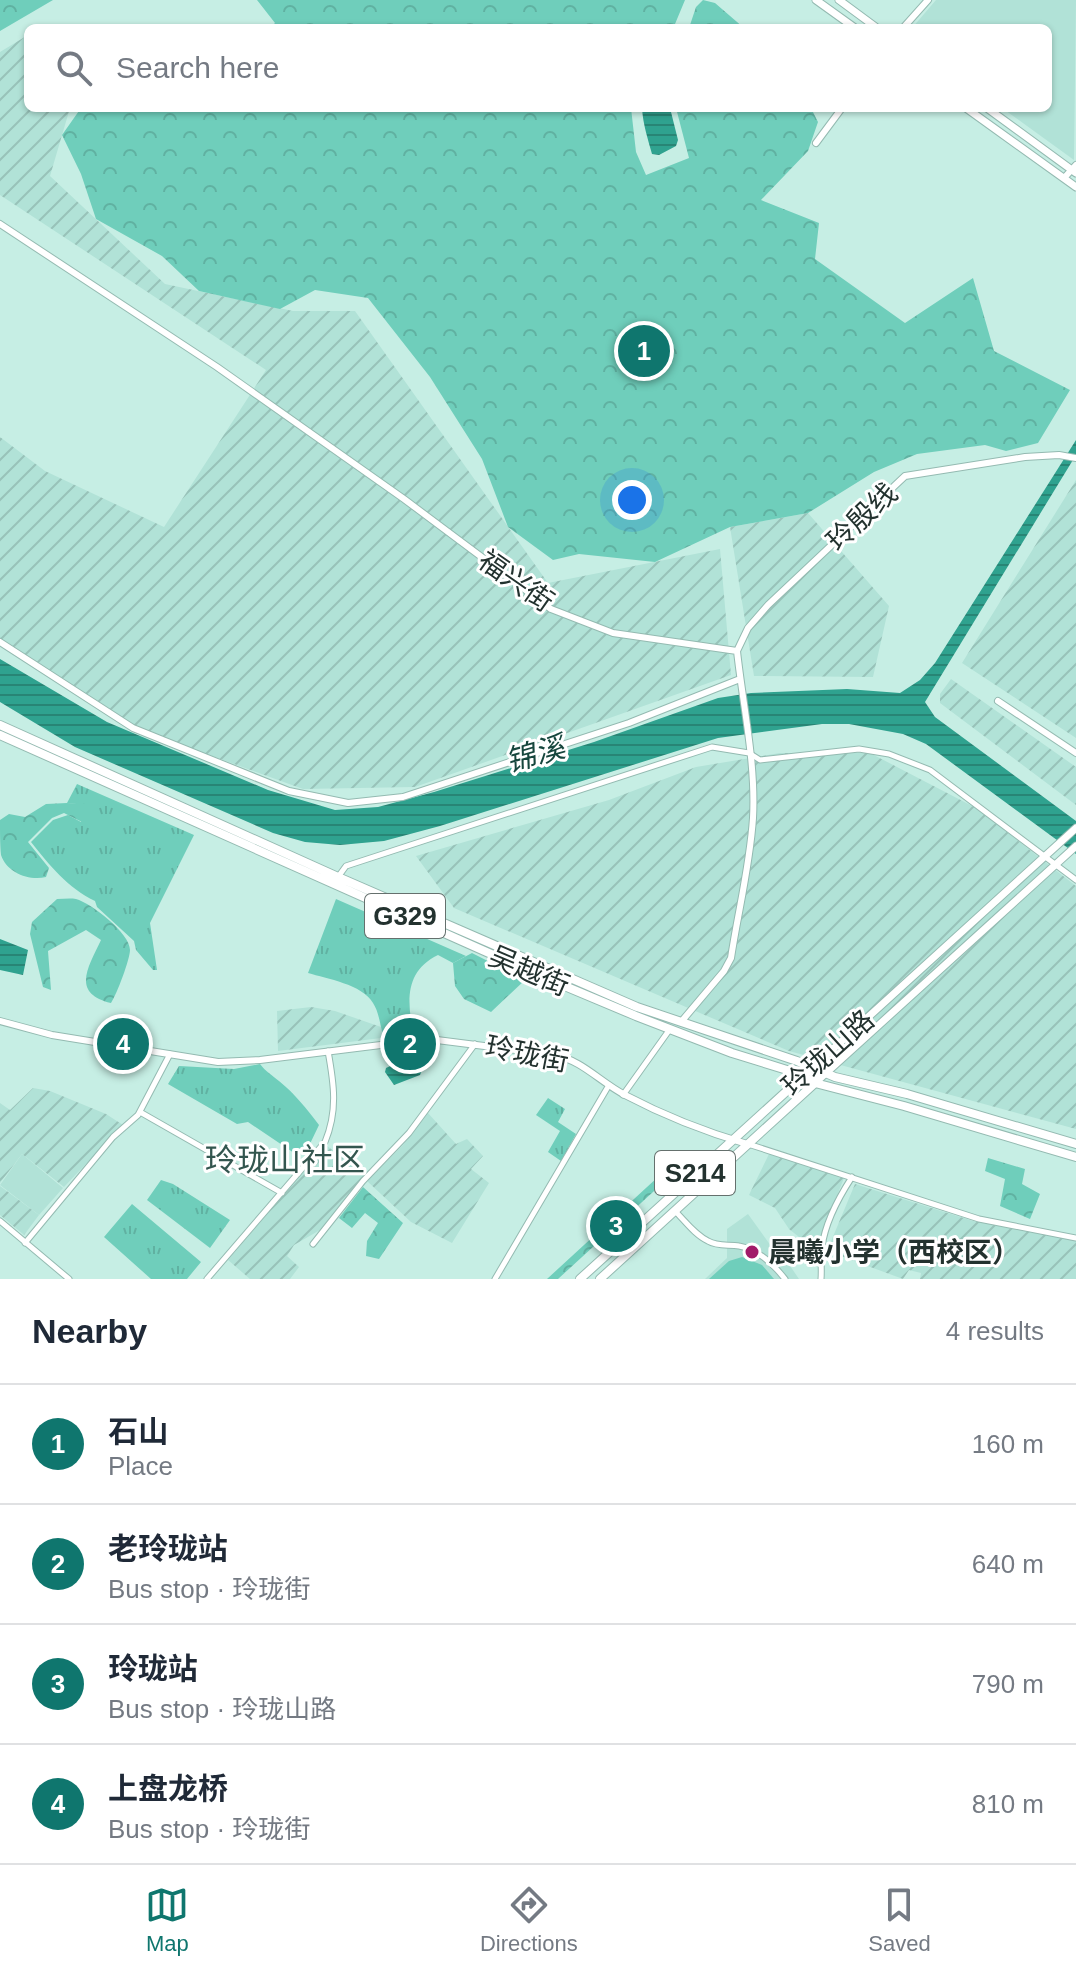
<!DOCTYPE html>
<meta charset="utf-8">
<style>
body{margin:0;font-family:Arial,"Noto Sans SC",sans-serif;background:#f6f6f7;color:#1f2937}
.you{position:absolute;left:632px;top:500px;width:28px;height:28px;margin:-20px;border:6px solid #fff;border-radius:50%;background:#1a73e8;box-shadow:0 0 0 12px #1a73e833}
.badge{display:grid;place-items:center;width:52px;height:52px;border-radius:50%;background:#0f766e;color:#fff;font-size:26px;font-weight:700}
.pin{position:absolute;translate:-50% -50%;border:4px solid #fff;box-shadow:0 2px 8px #0006}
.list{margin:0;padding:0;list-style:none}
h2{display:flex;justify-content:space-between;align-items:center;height:104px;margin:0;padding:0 32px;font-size:34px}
h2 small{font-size:26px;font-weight:400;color:#747a83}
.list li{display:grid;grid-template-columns:52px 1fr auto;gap:24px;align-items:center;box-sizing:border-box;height:120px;padding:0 32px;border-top:2px solid #e0e1e3}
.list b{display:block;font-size:30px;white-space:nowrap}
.list p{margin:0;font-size:26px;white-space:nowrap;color:#747a83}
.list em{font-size:26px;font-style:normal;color:#747a83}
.icon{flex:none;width:44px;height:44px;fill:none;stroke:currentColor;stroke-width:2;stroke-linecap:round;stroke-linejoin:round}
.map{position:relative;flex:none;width:1076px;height:1279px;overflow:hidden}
.search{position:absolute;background:#fff;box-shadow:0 2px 6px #0004;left:24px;right:24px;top:24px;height:88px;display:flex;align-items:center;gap:20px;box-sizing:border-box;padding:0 28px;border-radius:12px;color:#747a83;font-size:30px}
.sheet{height:584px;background:#fff}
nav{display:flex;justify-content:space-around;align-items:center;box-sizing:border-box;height:112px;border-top:2px solid #e0e1e3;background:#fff;font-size:22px;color:#747a83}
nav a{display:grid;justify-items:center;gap:4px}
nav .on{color:#0f766e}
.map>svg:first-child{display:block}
.built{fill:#b1e2d7}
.industrial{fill:url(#industrial-furrows)}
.grass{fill:url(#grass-tufts)}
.forest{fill:url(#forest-crowns)}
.park{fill:#6fcebb}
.water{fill:url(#water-rules)}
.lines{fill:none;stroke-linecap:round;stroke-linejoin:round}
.minor-casing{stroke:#94bab1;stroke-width:7}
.tertiary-casing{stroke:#94bab1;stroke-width:8}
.secondary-casing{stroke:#94bab1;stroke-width:9}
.primary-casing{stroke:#94bab1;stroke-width:10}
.trunk-casing{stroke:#94bab1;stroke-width:10}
.minor{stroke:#fff;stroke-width:5}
.tertiary{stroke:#fff;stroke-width:6}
.secondary{stroke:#fff;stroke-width:7}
.primary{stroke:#fff;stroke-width:8}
.trunk{stroke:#fff;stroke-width:8}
.poi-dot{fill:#a11b69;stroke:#fff;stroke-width:3}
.labels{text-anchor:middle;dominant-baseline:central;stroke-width:6;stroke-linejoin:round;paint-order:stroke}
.shield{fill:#fff;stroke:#65706d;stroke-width:2}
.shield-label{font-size:26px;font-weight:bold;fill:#23322f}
.street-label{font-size:28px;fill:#23322f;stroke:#fff}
.poi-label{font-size:28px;font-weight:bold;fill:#23322f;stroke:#fff;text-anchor:start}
.water-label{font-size:30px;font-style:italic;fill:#16463d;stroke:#fff}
.quarter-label{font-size:32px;fill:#33564f;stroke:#fff}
</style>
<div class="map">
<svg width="1076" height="1279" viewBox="0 0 1076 1279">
<defs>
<pattern id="industrial-furrows" width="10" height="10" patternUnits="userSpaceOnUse" patternTransform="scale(2)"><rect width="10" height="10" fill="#b1e2d7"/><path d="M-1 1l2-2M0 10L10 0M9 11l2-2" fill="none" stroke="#98c2b9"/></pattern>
<pattern id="grass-tufts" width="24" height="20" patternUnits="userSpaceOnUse" patternTransform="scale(2)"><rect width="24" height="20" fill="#6fcebb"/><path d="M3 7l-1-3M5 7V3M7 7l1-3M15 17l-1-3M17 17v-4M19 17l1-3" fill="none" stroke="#60b1a1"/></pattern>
<pattern id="forest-crowns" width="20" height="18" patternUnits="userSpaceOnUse" patternTransform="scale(2)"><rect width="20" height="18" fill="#6fcebb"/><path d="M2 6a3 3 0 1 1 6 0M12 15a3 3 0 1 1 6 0" fill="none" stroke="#60b1a1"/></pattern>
<pattern id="water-rules" width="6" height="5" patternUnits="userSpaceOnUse" patternTransform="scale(2)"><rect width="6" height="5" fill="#2fa28f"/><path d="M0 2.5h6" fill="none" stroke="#288575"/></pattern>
</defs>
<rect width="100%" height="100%" fill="#c6eee4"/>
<!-- built -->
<path class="built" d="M936 0H1076L1074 160 1002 108H1048V28H912Z
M22 1154 63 1188 39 1215 0 1185Z
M748 1214 771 1246 784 1257 799 1279H705L727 1258V1229Z"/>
<!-- industrial -->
<path class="industrial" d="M28 35V108H70L50 176 165 284 293 311H355L548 583 720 549 731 675 415 787 303 789 124 724 0 641V437L45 471 164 527 266 370 0 195V52Z
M1076 480V738L962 663Z
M808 513 889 606 873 677 754 676 730 527Z
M951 679 1076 767V805L940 703V694Z
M780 753H870L976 808 1076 886V1129L789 1051 454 908 416 856 609 800 696 767Z
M311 1007 335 1011 381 1027 383 1035 381 1038 278 1051 277 1011Z
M33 1088 50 1091 106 1114 123 1125 64 1187 22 1154 0 1183V1103L10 1110Z
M428 1113 456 1144 467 1139 483 1156 471 1169 489 1183 452 1243 411 1222 367 1181 403 1145Z
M326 1145 364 1175 320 1230 294 1245 287 1256 299 1267 290 1279H250L228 1260Z
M769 1154 844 1178 818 1244 799 1237 789 1229 775 1208 749 1195Z
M855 1184 973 1221 1076 1241V1279H920L921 1273 909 1270 903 1279 827 1251Z
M0 1186 39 1215 24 1235 0 1215Z"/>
<!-- grass -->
<path class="grass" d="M77 784 194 835 150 923 157 970H153L136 950 134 941 97 907 95 901C68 888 49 865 31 842L53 820 68 815 81 822 86 805 67 803Z
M336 899 466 956 453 963 438 955C405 971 407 1001 413 1031L383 1035C380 1025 379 1012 373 1003 362 984 327 979 308 973Z
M260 1064C266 1072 272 1075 279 1081 295 1094 307 1109 319 1125L307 1150 294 1153 248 1122 237 1124 168 1084 179 1066 234 1069Z
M548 1098 565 1109 558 1122 576 1134 561 1161 548 1152 560 1131 536 1115Z
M161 1180 173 1184 230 1220 210 1248 147 1200Z
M132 1204 201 1262 187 1279H151L104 1237Z"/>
<!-- forest -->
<path class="forest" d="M0 0H53L0 31Z
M257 0H685L675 24 668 28H270L275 23Z
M703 0 715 3 744 28H689L696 7Z
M81 108H631L636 152 646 175 689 158 676 108H811L818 122 808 151 761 200 819 223 815 259 905 323 973 278 994 351 1070 390 1038 443 1006 451 985 445 917 454 874 472 808 513 730 527 655 562 579 554 553 560 508 527 482 459 430 377 368 298 315 290 280 309 199 291 162 256 96 219 81 174 62 135Z
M67 803 86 804 95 817 90 826 64 813 52 818 28 842 49 868 46 877C29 881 7 873 1 855 0 845 0 831 0 820L9 814 25 817 46 804Z
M57 899C63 899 70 898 76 899 91 903 130 933 130 950 130 959 117 994 111 1003 70 993 89 966 101 940L86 930 48 951 51 990 43 987 30 934 32 922Z
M472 953 525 980 491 1012 464 999 455 986 453 963Z
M988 1158 1025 1169 1022 1184 1040 1194 1030 1219 1000 1206 1005 1179 985 1171Z
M659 1176 665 1181 558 1279H547Z
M363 1187 403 1223 379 1259 366 1256 367 1241 378 1223 365 1213 352 1228 339 1218Z"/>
<!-- park -->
<path class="park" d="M742 1257 762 1265 774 1279H709L729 1261Z"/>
<!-- water -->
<path class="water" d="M642 108H670L678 140 676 146 659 155 652 154C648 139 643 125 642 108Z
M1076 440V455L925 702 935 717 1076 821V854L926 744 903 734 849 724H822L718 738 440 826 384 841 340 845 305 842 273 833 75 747 0 702V659L107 722 268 790 335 810 378 807 434 792 594 742 718 698 751 693 847 689 900 693 920 680 935 663Z
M0 939 28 950 23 975 0 970Z
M417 1047 419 1061 425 1063 420 1075 394 1085 385 1072 386 1068 403 1060 406 1050Z"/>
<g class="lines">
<!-- minor casing -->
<g class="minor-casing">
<path id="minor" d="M338 877 346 866 712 747 749 753 760 760 859 749 889 754 930 770 1076 880
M623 1095 670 1029
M140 1112 282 1193
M748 1144 979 1219 1076 1238
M675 1211C685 1221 695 1235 708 1241 718 1247 729 1244 739 1246 758 1249 774 1265 785 1279
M0 1221 69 1279
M25 1243 113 1137 138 1115 170 1054
M313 1244 363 1181 409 1133 475 1044
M207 1279 325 1142C338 1111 334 1084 328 1051
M495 1279 609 1085
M821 1279C822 1269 820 1258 822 1247 825 1223 839 1197 852 1177"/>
</g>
<!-- tertiary casing -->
<g class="tertiary-casing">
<path id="tertiary" d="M903 28 928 0
M816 143 842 108
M1064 178 1076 165
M0 224 217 367 404 499 551 609 613 633 737 651C743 706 756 763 753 818 750 865 738 912 731 958L724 971 681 1022
M0 642 133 728 289 791 348 803 403 797 629 723 740 679
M737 651 748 628 768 605 905 476 1025 457 1059 455 1076 458
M998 701 1076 753
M0 1021 52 1035 218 1062 260 1060 429 1039 555 1055C583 1061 600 1082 625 1095 663 1115 706 1132 747 1144"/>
</g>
<!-- secondary casing -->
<g class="secondary-casing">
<path id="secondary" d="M816 0 855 28
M839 0 877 28
M966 108 1076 187
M987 108 1076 173
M811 1069 1076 828
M815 1083 1076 846"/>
</g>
<!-- primary casing -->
<g class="primary-casing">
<path id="primary" d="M580 1279 811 1069
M600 1279 815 1083"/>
</g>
<!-- trunk casing -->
<g class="trunk-casing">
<path id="trunk" d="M0 725 338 877 637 1007 797 1061 835 1077 907 1094 1076 1144
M0 735 536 974 636 1016 732 1053 787 1070 815 1083 904 1106 1076 1157"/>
</g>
<!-- minor -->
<use href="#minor" class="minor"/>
<!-- tertiary -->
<use href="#tertiary" class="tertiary"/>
<!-- secondary -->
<use href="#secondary" class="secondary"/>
<!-- primary -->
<use href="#primary" class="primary"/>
<!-- trunk -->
<use href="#trunk" class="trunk"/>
</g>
<!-- markers -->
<circle class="poi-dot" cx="752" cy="1252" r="8"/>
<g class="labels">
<!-- shield labels -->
<g class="shield">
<rect x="365" y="894" width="80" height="44" rx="6"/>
<rect x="655" y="1151" width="80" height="44" rx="6"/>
</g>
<g class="shield-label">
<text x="405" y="916">G329</text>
<text x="695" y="1173">S214</text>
</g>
<!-- street labels -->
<g class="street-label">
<text transform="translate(862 517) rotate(-43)">玲殷线</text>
<text transform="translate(516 581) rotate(35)">福兴街</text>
<text transform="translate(529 971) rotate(23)">吴越街</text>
<text transform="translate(828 1053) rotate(-42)">玲珑山路</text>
<text transform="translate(527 1054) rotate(11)">玲珑街</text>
</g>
<!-- poi labels -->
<g class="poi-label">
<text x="768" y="1252">晨曦小学（西校区）</text>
</g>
<!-- water labels -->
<g class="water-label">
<text transform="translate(535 754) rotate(-16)">锦溪</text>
</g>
<!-- quarter labels -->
<g class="quarter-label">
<text x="285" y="1160">玲珑山社区</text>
</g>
</g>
</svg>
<div class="you"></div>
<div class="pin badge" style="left:644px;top:351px">1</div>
<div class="pin badge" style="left:410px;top:1044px">2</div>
<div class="pin badge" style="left:616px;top:1226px">3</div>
<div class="pin badge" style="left:123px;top:1044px">4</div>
<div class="search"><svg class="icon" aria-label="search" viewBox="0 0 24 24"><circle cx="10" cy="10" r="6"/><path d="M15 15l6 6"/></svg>Search here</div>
</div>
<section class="sheet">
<h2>Nearby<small>4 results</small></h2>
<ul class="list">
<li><span class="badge">1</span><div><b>石山</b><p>Place</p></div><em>160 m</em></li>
<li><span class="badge">2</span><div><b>老玲珑站</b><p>Bus stop · 玲珑街</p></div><em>640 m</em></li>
<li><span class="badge">3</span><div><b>玲珑站</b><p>Bus stop · 玲珑山路</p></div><em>790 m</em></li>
<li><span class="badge">4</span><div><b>上盘龙桥</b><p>Bus stop · 玲珑街</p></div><em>810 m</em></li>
</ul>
</section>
<nav>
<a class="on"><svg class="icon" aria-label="map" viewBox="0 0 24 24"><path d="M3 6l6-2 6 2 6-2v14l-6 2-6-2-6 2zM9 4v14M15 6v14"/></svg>Map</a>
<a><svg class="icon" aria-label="directions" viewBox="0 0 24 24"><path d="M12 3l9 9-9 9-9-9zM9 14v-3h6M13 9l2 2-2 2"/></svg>Directions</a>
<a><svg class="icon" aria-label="saved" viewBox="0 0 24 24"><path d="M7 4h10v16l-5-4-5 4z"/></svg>Saved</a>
</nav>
